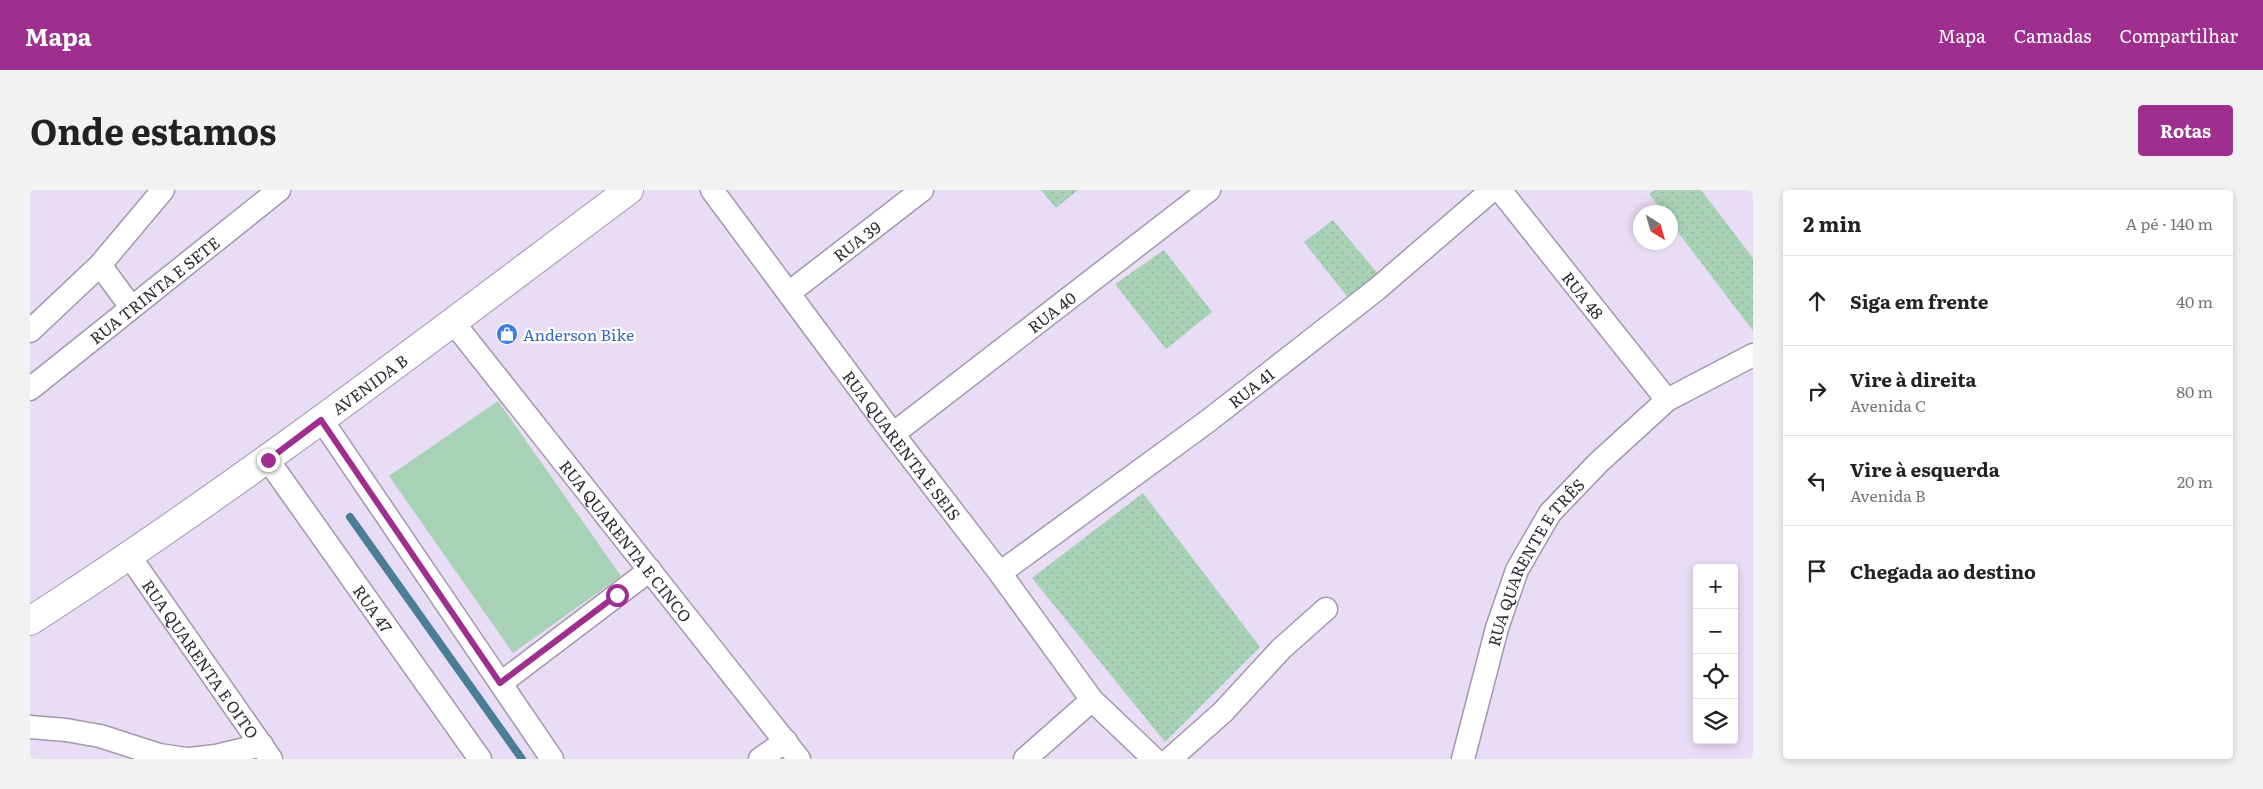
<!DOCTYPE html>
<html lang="pt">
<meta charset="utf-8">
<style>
body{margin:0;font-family:Literata,serif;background:#f2f2f2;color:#222}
.controls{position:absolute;right:15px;bottom:15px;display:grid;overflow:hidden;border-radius:5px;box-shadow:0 2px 8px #0003}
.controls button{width:45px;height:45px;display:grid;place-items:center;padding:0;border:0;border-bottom:1px solid #e0e0e0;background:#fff;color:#222;font:25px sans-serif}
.compass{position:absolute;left:1603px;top:15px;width:45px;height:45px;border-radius:50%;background:#fff;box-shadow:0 2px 8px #0003;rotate:143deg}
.stop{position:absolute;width:15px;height:15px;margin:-11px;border:4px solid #9e2f8e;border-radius:50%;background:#fff}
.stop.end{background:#9e2f8e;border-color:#fff;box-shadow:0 1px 5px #0008}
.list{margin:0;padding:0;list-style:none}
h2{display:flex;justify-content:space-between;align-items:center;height:65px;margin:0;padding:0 20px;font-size:21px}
h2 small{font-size:16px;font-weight:400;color:#767676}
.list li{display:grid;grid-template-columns:32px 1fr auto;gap:15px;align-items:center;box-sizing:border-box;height:90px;padding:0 20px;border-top:1px solid #e0e0e0}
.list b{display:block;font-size:19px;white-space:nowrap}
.list p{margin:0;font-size:16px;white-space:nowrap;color:#767676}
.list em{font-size:16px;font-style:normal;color:#767676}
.icon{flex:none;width:28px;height:28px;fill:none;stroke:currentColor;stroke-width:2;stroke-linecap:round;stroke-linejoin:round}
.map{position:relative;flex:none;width:1723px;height:569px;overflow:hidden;border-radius:5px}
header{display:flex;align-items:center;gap:30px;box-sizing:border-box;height:70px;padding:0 25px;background:#9e2f8e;color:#fff}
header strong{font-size:24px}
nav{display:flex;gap:28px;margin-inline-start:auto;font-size:18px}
.intro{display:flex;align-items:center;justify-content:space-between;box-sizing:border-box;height:120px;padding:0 30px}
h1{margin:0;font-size:35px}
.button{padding:12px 22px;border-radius:5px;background:#9e2f8e;color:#fff;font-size:18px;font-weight:700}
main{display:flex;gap:30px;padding:0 30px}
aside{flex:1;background:#fff;border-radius:5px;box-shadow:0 2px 8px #0003}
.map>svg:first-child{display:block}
.grass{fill:url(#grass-dots)}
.garden{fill:#a8d2b5}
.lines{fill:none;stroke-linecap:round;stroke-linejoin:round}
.stream{stroke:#4a7d96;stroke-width:8}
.street-casing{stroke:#a397ae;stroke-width:25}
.secondary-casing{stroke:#a397ae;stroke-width:30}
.street{stroke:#fff;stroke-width:22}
.secondary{stroke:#fff;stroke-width:28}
.route{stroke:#9e2f8e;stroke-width:6}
.labels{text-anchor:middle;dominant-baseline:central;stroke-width:4.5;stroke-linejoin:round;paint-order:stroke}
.street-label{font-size:16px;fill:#302b34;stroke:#fff}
.shop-label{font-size:16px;fill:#366cbe;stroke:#fff;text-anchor:start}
</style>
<header>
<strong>Mapa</strong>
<nav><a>Mapa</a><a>Camadas</a><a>Compartilhar</a></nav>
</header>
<div class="intro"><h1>Onde estamos</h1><a class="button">Rotas</a></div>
<main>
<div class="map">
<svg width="1723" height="569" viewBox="0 0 1723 569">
<defs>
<pattern id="grass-dots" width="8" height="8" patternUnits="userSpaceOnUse" patternTransform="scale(1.25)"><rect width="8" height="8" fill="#a8d2b5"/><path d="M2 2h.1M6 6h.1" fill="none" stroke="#91b49c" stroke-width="1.8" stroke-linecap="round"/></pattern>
</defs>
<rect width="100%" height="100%" fill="#e9dcf5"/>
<!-- grass -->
<path class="grass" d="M1011 0H1048L1026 18Z
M1625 0H1671L1723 68V141L1641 33 1640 22H1633L1619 4Z
M1303 30 1350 86 1320 110 1274 52Z
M1134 60 1182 122 1136 159 1085 94Z
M1113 303 1230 457 1135 552 1002 388Z"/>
<!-- garden -->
<path class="garden" d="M468 211 591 386 483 463 359 286Z"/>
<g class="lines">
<!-- stream -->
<path class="stream" d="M320 327 492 569"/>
<!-- street casing -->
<g class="street-casing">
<g id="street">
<path id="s1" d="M682 0 863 244 970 383 1062 510 1124 569"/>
<path id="s2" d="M1470 0 1637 210"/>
<path d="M70 75 101 117"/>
<path id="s3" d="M760 102 892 0"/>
<path id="s4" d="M423 132 769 569"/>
<path d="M0 141 70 75 133 0"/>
<path id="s5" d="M0 199 249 0"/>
<path d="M291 229 522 569"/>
<path id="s6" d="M863 244 1179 0"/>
<path id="s7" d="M238 270 450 569"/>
<path id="s8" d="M100 367 241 569"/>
<path id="s9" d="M970 383 1178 231 1347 99 1462 0"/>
<path d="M471 493 620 380"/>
<path d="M0 537 36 540 70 546 129 565 156 569"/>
<path d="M160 569 186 566 232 555"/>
<path d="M730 569 756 551"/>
<path d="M995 569 1062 510"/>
<path d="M1140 569 1193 522 1251 459 1296 419"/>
<path id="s10" d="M1433 569 1467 438 1487 380 1520 323 1568 273 1637 210 1723 165"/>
</g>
</g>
<!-- secondary casing -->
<g class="secondary-casing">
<g id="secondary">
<path id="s11" d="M0 431C207 298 402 147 599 0"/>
</g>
</g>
<!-- street -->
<use href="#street" class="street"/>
<!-- secondary -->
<use href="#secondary" class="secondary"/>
</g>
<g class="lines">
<!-- route -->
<path class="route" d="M238 270 291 230 470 493 587 405"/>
</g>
<!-- icons -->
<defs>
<g id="shop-disc" transform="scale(1.125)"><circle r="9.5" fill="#3f7fe0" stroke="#fff"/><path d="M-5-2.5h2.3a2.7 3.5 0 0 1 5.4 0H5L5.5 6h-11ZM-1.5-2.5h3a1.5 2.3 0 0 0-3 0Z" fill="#fff"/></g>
</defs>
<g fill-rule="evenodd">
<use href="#shop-disc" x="477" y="144"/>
</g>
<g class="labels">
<!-- street labels -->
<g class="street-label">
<text stroke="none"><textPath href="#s3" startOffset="84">RUA 39</textPath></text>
<text stroke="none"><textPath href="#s5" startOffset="159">RUA TRINTA E SETE</textPath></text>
<text stroke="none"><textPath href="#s2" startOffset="134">RUA 48</textPath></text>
<text stroke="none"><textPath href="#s6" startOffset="200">RUA 40</textPath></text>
<text stroke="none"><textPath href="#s11" startOffset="414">AVENIDA B</textPath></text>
<text stroke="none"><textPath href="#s9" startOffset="312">RUA 41</textPath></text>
<text stroke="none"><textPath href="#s1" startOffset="318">RUA QUARENTA E SEIS</textPath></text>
<text stroke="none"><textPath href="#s4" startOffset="279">RUA QUARENTA E CINCO</textPath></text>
<text stroke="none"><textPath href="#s10" startOffset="212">RUA QUARENTE E TRÊS</textPath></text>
<text stroke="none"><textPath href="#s7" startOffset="182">RUA 47</textPath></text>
<text stroke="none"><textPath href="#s8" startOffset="124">RUA QUARENTA E OITO</textPath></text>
</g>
<!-- shop labels -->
<g class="shop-label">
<text x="493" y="144">Anderson Bike</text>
</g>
</g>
</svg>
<div class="controls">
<button>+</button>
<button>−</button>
<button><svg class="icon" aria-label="locate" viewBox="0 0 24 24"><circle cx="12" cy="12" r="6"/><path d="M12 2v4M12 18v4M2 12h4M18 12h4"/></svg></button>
<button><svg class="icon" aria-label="layers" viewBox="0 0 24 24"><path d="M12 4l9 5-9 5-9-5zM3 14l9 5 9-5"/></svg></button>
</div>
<svg class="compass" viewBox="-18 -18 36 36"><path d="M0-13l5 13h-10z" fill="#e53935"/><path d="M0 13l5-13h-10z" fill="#767676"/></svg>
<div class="stop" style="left:587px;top:405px"></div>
<div class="stop end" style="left:238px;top:270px"></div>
</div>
<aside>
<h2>2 min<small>A pé · 140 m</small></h2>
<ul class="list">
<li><svg class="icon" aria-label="ahead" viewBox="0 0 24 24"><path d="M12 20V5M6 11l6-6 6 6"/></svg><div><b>Siga em frente</b></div><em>40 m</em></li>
<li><svg class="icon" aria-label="right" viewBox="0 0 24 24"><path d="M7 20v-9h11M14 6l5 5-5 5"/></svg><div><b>Vire à direita</b><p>Avenida C</p></div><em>80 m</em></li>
<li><svg class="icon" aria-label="left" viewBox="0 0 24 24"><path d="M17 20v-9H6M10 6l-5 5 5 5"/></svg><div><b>Vire à esquerda</b><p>Avenida B</p></div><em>20 m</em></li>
<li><svg class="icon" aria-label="arrive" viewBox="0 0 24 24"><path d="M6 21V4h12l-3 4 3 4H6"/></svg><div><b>Chegada ao destino</b></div></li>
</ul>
</aside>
</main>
